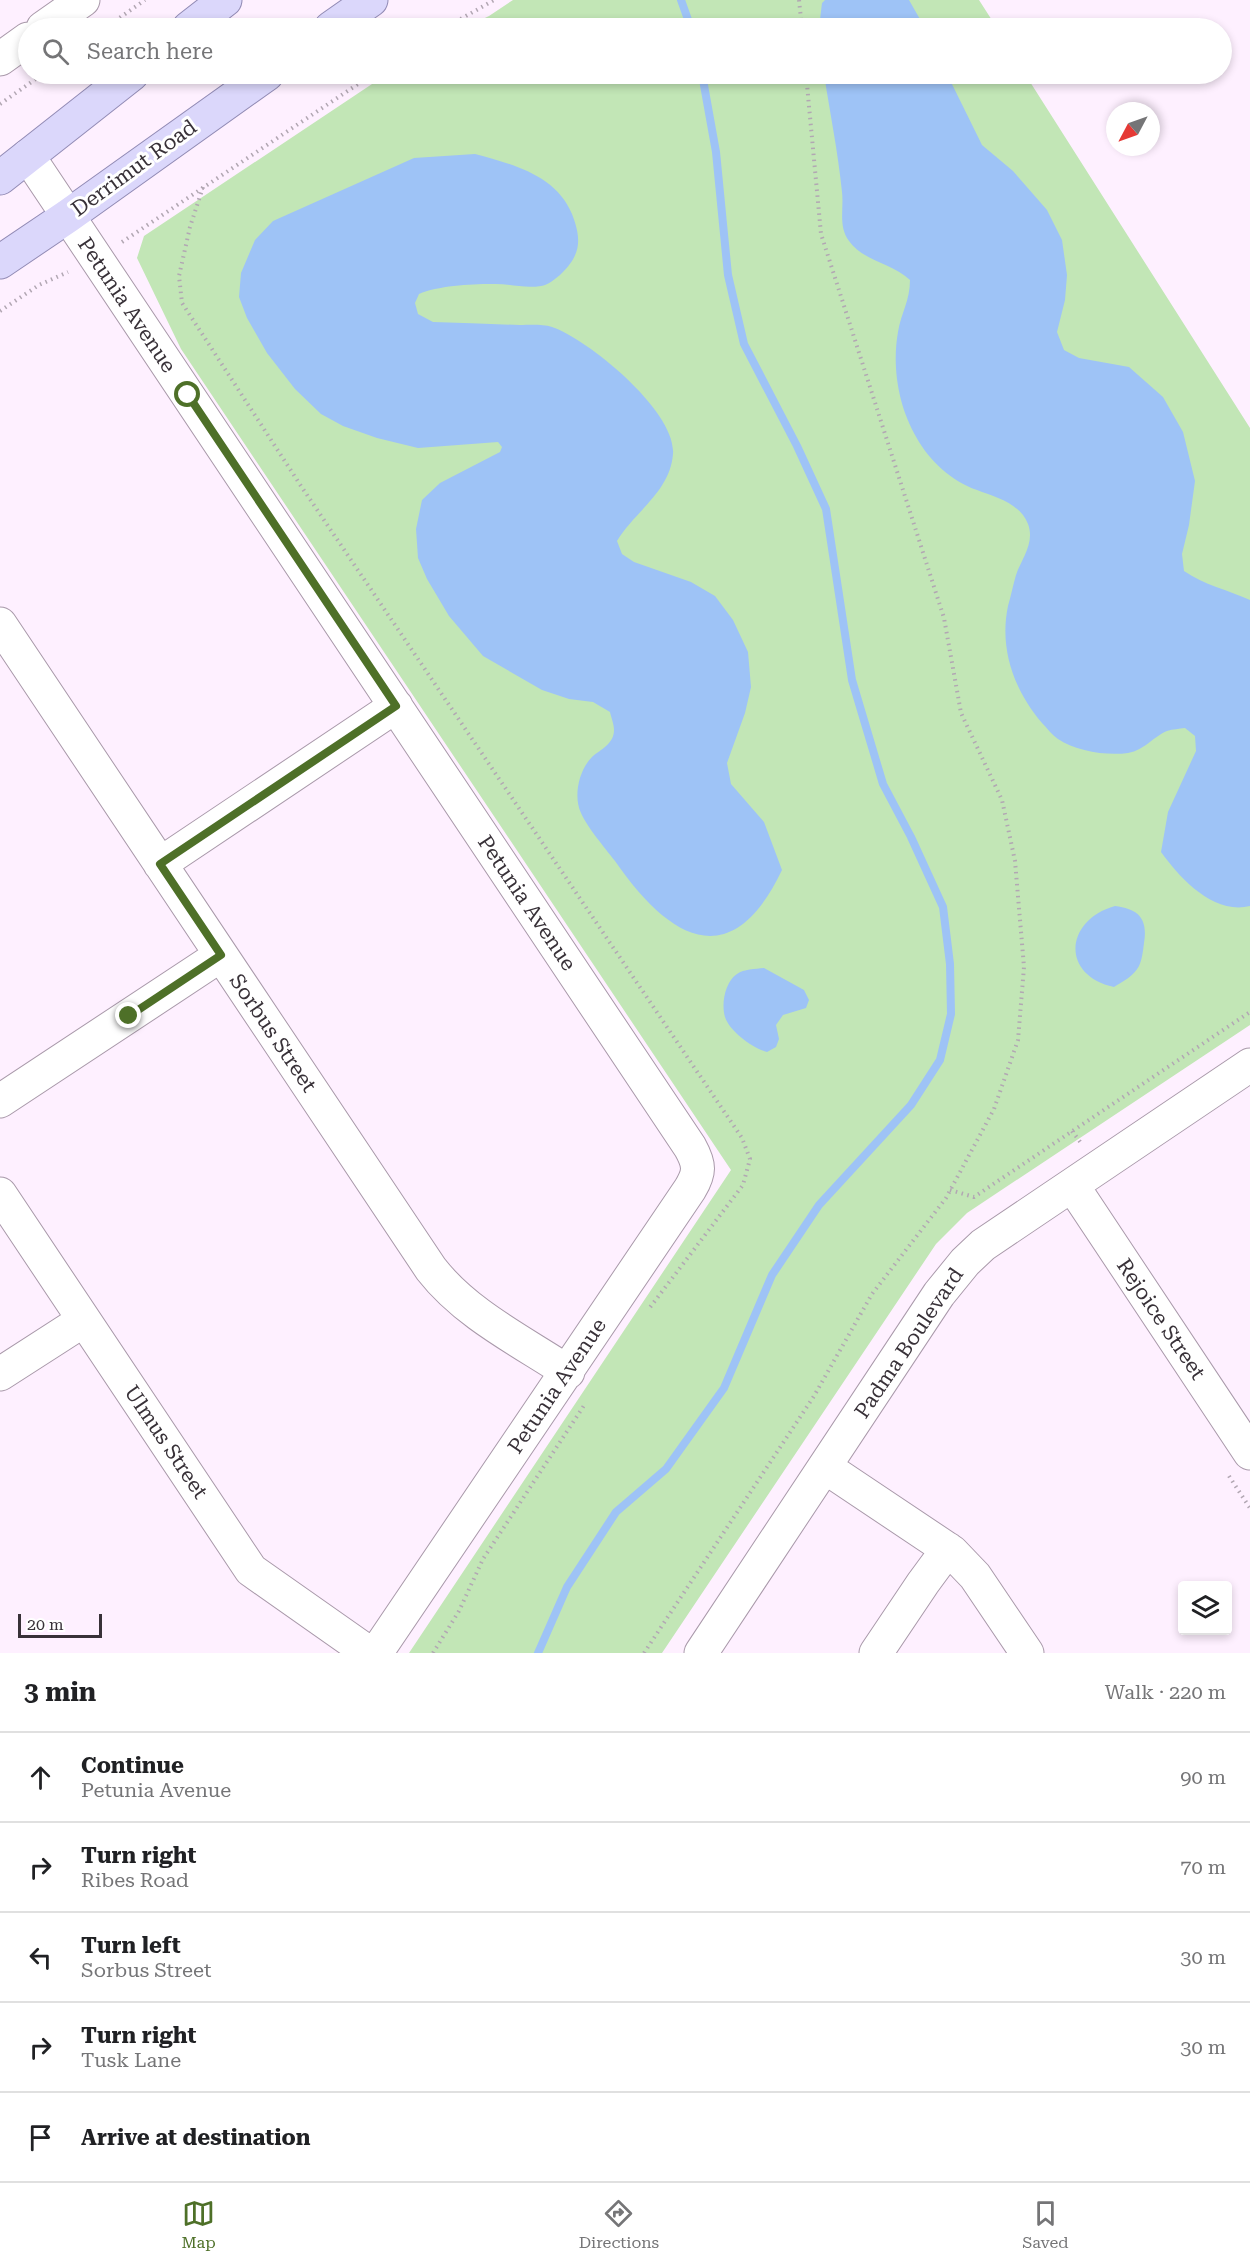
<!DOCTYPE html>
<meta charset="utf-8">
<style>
body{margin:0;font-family:"Roboto Serif",serif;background:#f6f6f6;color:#202124}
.controls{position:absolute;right:18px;bottom:18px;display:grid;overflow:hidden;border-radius:6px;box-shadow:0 3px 9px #0003}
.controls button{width:54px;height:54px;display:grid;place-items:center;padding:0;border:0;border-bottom:2px solid #e0e0e0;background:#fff;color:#202124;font:30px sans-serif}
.compass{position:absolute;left:1106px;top:102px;width:54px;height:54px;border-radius:50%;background:#fff;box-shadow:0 3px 9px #0003;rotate:229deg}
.scale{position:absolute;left:18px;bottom:15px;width:84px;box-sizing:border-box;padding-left:6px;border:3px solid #383138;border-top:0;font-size:16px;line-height:21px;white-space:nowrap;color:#383138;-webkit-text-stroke:4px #fff;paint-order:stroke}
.stop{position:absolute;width:18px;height:18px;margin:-14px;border:4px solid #4e7028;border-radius:50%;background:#fff}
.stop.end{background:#4e7028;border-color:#fff;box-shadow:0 2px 6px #0008}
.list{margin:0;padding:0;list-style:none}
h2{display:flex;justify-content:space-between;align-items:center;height:78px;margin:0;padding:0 24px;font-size:26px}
h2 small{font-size:20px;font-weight:400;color:#757577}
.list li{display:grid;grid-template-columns:39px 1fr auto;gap:18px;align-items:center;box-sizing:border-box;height:90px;padding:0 24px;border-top:2px solid #e0e0e0}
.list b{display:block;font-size:22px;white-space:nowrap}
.list p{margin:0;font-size:20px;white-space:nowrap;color:#757577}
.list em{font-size:20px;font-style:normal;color:#757577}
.icon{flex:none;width:33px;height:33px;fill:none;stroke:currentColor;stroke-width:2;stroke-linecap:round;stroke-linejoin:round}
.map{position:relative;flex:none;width:1250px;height:1653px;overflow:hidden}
.search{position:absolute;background:#fff;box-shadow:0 3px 9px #0003;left:18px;right:18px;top:18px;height:66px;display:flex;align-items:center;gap:15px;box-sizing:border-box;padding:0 21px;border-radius:33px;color:#757577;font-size:22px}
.sheet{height:528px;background:#fff}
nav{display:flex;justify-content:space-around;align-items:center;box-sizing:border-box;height:84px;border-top:2px solid #e0e0e0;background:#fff;font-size:16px;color:#757577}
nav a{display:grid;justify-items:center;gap:3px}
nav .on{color:#4e7028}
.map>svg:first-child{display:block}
.green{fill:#c2e6b6}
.water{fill:#9ec3f6}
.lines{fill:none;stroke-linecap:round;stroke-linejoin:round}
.stream{stroke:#9ec3f6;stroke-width:8}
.minor-casing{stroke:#a999aa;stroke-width:35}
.major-casing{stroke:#928bb5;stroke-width:35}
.path{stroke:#b2a7b3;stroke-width:4;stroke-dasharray:1.5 4.5;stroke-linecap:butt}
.minor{stroke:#fff;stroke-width:33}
.major{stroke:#dbd7fb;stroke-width:33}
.route{stroke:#4e7028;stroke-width:8}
.labels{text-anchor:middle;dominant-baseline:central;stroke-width:6;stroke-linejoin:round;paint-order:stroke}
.street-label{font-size:21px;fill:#383138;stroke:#fff}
</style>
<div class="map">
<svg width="1250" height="1653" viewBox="0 0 1250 1653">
<rect width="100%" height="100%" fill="#fef0ff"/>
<!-- green -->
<path class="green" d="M513 0H979L997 28H464L489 16Z
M387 74H1025L1250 428V1025L967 1213 936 1244 662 1653H409L731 1170 181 349 137 258 144 236Z"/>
<!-- water -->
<path class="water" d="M825 0H909L925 28H819L822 3Z
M824 74H947L982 145 1013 171 1047 210 1062 240 1067 275 1065 300 1057 332 1064 350 1079 358 1129 367 1163 397 1183 432 1195 481 1189 525 1182 554 1184 571C1204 585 1228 590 1250 600V906C1213 915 1180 878 1161 852L1168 812 1196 751 1195 736 1185 728C1179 729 1173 729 1167 731 1154 736 1145 750 1128 753 1106 756 1076 751 1058 739 1052 735 1047 728 1042 723 1014 690 999 649 1008 606 1011 596 1013 585 1016 575 1022 558 1035 543 1028 524 1020 503 995 497 977 490 916 468 887 394 898 332 901 313 910 301 910 280 892 263 863 261 849 241 838 226 844 209 842 192 838 152 830 113 824 74Z
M475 154C512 164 556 175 572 214 582 240 581 255 560 275 555 279 548 285 541 286 523 289 508 283 491 284 470 284 437 286 419 294L415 303 418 314 433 322C462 323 491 324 520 325 529 325 543 324 552 327 588 339 677 412 673 454 670 492 635 511 617 541L622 554 634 562 691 582 715 596 733 620 748 652 751 687 745 713 727 763 731 784 764 822 782 870C731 977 669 939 615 861 605 848 587 827 581 813 573 796 579 770 592 757 601 749 614 744 614 730 614 724 611 717 610 712L593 702 569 699 542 690 483 656 449 616 427 579 418 558 416 529 422 500 440 483 500 452 502 447 498 442 418 448 377 438 343 426 321 414 295 389 267 353 247 318 239 297 241 273 255 240 273 221 414 158Z
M1115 906C1139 909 1148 919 1144 943 1143 951 1142 960 1139 966 1134 976 1122 982 1114 987 1060 975 1065 920 1115 906Z
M764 968 804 990 809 1000 806 1008 783 1015 776 1025 779 1039 776 1047 767 1052C753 1048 730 1032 725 1017 721 1004 725 982 737 974 744 969 755 969 764 968Z"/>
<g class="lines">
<!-- stream -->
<path class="stream" d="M681 0 691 28
M538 1653 567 1587 616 1512 666 1469 724 1388 772 1275 819 1205 911 1105 940 1060 951 1014 950 964 943 907 911 837 883 784 852 680 826 509 797 446 744 344 728 275 716 152 702 74"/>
<!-- minor casing -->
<g class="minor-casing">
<path id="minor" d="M43 28 83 0
M0 59 28 39
M28 156 690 1147C700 1165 700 1172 690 1189L376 1653
M0 624 431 1269C466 1314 521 1341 568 1372
M160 864 396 706
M0 1101 221 955
M1072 1185 1250 1453
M0 1194 251 1570 369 1653
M0 1374 84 1320
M825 1467 952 1552 975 1576 1027 1653
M701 1653 939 1294 965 1262 983 1245 1250 1065
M876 1653 923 1583 948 1549"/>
</g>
<!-- major casing -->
<g class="major-casing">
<path id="major" d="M189 28 225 0
M331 28 371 0
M0 178 132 74
M0 262 68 216 267 74"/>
</g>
<!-- path -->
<path class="path" d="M799 0 802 28
M105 28 145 0
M445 28 494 0
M0 104 43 74
M203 187 190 227 179 276 182 303 301 486 742 1138 750 1159 743 1185 648 1310
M122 242 373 74
M0 311 39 285 68 272
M1072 1131 1081 1143
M950 1190 974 1197 1250 1012
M1229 1476 1250 1508
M433 1653 459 1611 483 1559 585 1404
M644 1653 814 1396 872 1294 946 1198 994 1109 1018 1040 1024 967 1015 861 1002 800 961 713 944 618 821 234 806 74"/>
<!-- minor -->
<use href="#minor" class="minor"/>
<!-- major -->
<use href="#major" class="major"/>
</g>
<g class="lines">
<!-- route -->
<path class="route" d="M129 1016 221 955 160 864 396 706 188 395"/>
</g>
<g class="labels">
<!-- street labels -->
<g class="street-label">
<text transform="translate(134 168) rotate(-36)">Derrimut Road</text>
<text transform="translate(127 305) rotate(56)">Petunia Avenue</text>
<text transform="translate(527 903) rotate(56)">Petunia Avenue</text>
<text transform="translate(273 1033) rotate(56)">Sorbus Street</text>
<text transform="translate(1161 1319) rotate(56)">Rejoice Street</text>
<text transform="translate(909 1343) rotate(-56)">Padma Boulevard</text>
<text transform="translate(557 1386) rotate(-56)">Petunia Avenue</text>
<text transform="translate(166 1442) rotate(56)">Ulmus Street</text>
</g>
</g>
</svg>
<div class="controls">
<button><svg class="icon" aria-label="layers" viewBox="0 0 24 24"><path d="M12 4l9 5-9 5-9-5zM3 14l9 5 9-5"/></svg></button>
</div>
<svg class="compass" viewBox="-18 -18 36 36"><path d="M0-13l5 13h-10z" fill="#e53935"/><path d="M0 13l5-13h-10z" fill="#757577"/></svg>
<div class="scale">20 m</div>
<div class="stop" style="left:188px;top:395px"></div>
<div class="stop end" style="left:129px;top:1016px"></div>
<div class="search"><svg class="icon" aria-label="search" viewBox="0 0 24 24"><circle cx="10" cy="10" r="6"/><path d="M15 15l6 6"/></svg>Search here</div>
</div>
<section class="sheet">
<h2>3 min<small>Walk · 220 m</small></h2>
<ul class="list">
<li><svg class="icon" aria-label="ahead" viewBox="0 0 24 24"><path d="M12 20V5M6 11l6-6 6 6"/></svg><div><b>Continue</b><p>Petunia Avenue</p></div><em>90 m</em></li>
<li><svg class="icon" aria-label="right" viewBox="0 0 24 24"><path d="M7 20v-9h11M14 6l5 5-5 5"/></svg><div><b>Turn right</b><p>Ribes Road</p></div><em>70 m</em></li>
<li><svg class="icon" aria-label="left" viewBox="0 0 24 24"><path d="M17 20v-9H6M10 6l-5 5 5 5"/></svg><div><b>Turn left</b><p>Sorbus Street</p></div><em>30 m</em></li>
<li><svg class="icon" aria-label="right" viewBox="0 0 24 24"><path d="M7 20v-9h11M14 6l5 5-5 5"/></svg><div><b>Turn right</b><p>Tusk Lane</p></div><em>30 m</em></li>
<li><svg class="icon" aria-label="arrive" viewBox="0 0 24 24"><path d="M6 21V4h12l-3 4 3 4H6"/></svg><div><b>Arrive at destination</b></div></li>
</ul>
</section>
<nav>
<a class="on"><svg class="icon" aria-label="map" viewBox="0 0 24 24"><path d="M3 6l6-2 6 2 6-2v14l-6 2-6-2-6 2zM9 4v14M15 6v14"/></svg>Map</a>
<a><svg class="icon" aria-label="directions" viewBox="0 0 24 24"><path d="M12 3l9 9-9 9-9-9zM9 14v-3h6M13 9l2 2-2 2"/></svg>Directions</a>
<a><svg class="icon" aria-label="saved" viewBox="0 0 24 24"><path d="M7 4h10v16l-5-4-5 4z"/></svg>Saved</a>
</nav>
